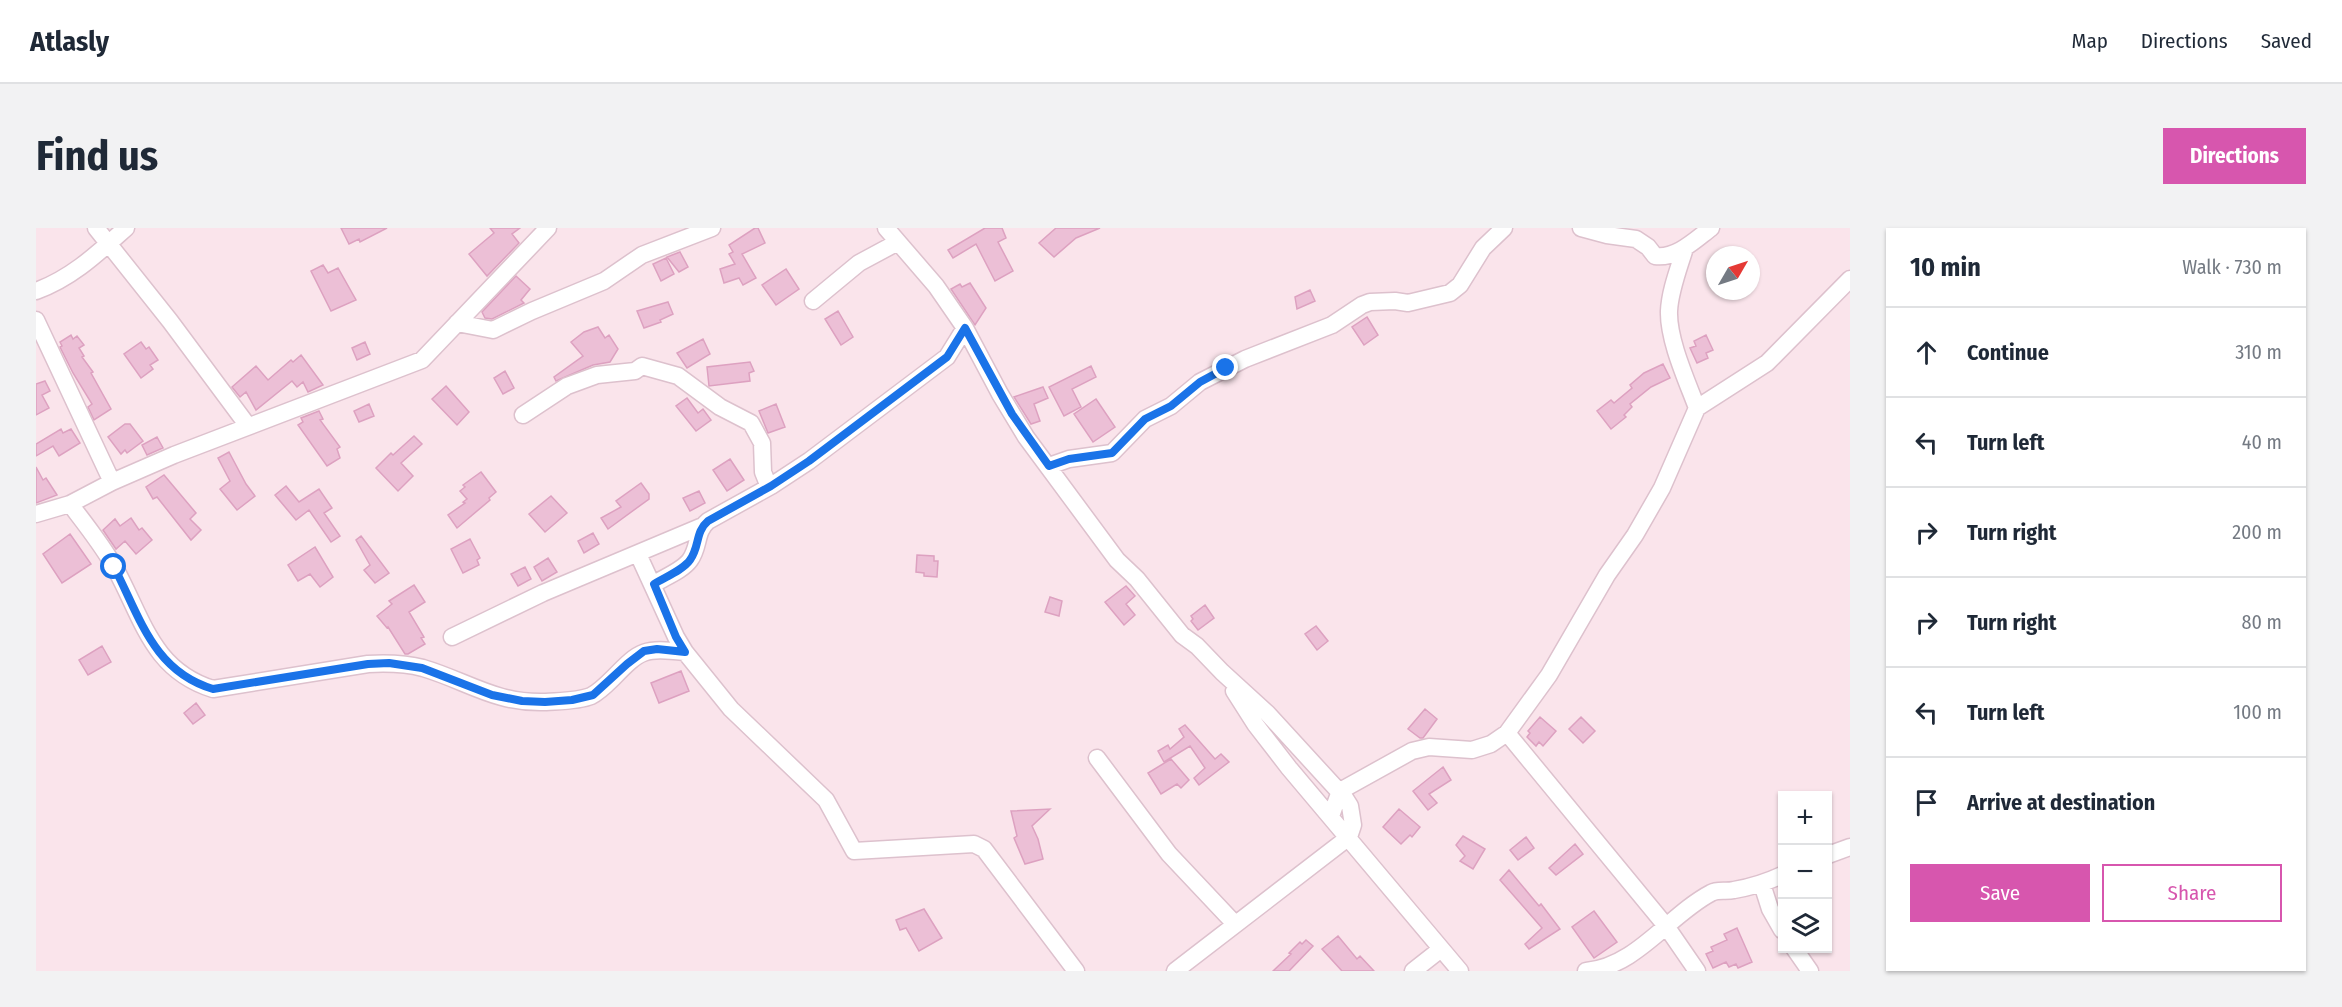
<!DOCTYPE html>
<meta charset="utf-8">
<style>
body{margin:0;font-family:"Fira Sans Condensed",sans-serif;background:#f2f2f3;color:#1f2937}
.controls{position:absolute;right:18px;bottom:18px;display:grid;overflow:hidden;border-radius:0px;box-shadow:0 2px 4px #0004}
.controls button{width:54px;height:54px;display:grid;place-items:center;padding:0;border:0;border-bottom:2px solid #e0e1e3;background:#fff;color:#1f2937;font:30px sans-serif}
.compass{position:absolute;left:1670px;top:18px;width:54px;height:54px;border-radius:50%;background:#fff;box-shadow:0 2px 4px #0004;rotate:51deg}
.stop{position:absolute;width:18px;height:18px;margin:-14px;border:4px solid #1a73e8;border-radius:50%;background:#fff}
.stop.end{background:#1a73e8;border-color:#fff;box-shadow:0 2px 6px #0008}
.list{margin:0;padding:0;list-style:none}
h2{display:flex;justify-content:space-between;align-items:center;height:78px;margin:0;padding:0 24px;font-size:26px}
h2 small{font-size:20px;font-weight:400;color:#747a83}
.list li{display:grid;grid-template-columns:39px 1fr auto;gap:18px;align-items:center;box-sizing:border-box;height:90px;padding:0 24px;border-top:2px solid #e0e1e3}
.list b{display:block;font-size:22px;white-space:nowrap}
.list em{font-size:20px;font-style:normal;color:#747a83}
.actions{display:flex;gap:12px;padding:18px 24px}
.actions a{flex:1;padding:14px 0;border:2px solid #d756ae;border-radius:0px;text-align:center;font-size:21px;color:#d756ae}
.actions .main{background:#d756ae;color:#fff}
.icon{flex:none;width:33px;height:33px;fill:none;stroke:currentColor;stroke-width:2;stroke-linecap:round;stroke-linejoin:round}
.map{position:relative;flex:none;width:1814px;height:743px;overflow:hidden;border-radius:0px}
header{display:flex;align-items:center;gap:36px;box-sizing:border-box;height:84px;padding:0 30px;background:#fff;border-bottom:2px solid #e0e1e3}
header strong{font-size:28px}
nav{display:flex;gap:33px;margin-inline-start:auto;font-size:21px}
.intro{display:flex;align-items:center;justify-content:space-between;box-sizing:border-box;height:144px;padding:0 36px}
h1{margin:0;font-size:42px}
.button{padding:15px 27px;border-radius:0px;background:#d756ae;color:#fff;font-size:21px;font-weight:700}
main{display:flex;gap:36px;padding:0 36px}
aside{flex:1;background:#fff;border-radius:0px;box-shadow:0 2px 4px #0004}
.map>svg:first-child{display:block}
.building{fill:#ecbfd6;stroke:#dda1c0;stroke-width:1.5}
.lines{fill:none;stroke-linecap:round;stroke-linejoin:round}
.minor-casing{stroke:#ddc1cd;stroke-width:19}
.minor{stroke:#fff;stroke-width:16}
.route{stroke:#1a73e8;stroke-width:8}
</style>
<header>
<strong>Atlasly</strong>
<nav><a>Map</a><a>Directions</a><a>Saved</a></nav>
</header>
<div class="intro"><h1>Find us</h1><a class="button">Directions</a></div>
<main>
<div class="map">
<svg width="1814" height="743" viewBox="0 0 1814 743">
<rect width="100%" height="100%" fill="#fae4eb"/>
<!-- building -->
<path class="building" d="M305 0H351L324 14 323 11 313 16Z
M454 0H484L476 6 483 15 451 48 433 26 458 5Z
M719 0H722L729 15 706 26 720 50 707 57 703 50 688 55 684 41 699 36 693 26 697 24 693 17Z
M949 0H966L970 10 962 14 977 43 959 53 940 16 917 30 912 22Z
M1020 0H1064L1040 10 1018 29 1003 15Z
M644 24 652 39 643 44 631 29Z
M630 30 638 46 625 53 617 36Z
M287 37 292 45 302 40 320 72 295 83 275 43Z
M750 41 763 61 740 77 726 57Z
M480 48 494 61 485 72 488 75 456 91 449 90 446 84Z
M934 55 950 80 939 97 915 61 924 56 926 59Z
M1274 62 1279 73 1261 81 1259 69Z
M632 74 637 86 624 92 625 94 608 100 601 83Z
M802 83 817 109 805 117 789 91Z
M1331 89 1342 107 1328 117 1316 99Z
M562 99 569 110 573 107 582 121 574 134 557 137 520 153 518 149 547 128 535 114 548 104Z
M35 107 37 111 41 108 48 117 43 120 48 128 46 129 57 144 55 145 75 181 58 192 52 179 56 176 37 145 24 119 26 118 24 114Z
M1670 107 1677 122 1670 125 1672 130 1661 135 1654 120 1660 118 1658 113Z
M667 111 674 126 651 140 641 125Z
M105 114 110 121 113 119 122 132 114 137 117 141 105 150 88 126Z
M329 114 334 126 321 132 316 120Z
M265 127 287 157 272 164 267 154 261 159 256 153 220 182 210 164 204 169 196 159 220 138 232 152 255 132 257 134Z
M714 134 718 143 713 145 714 153 673 158 671 139Z
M1627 136 1634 150 1615 159 1594 176 1596 179 1588 187 1590 189 1575 201 1561 183 1575 172 1578 175 1596 160 1594 157 1608 145Z
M1055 138 1060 149 1036 161 1045 179 1028 188 1013 159Z
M469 143 478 160 467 166 458 150Z
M9 153 14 163 6 167 13 180 0 187V156Z
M410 158 433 184 421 197 396 171Z
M1007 159 1012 170 998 176 1004 193 995 196 978 169Z
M651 170 662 185 667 181 675 192 660 203 640 178Z
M1060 171 1079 199 1057 214 1038 186Z
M333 176 338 188 323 194 318 183Z
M740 176 749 199 732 205 723 183Z
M283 183 287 191 284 192 304 219 301 221 304 230 291 238 262 197 267 194 265 190Z
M89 196H94L107 213 91 225 89 222 85 226 72 209Z
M25 201 27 205 35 201 44 215 23 228 17 218 0 228V216Z
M378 208 386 216 365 235 377 248 362 263 340 240 355 225 357 227Z
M121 209 127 220 111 227 106 217Z
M193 224 210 256 219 268 201 282 184 261 194 253 182 230Z
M694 231 708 252 691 263 677 242Z
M0 239 7 252 10 250 21 267 0 275Z
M445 244 460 264 453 270 454 272 421 300 412 287 429 275 427 274 431 271 424 263 429 259 427 257Z
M128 247 160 285 154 291 165 302 155 312 121 269 117 271 110 259Z
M605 255 613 266V271L572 301 565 290 585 279 580 273Z
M250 258 263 274 283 261 296 280 288 285 304 308 295 314 273 282 260 292 239 267Z
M663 263 669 275 654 283 647 270Z
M515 268 531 285 509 304 493 286Z
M95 290 103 302 106 300 116 312 100 326 89 313 80 321 67 302 79 291 84 298Z
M557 305 563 316 548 325 542 313Z
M34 306 55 336 26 355 7 326Z
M325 308 353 345 339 355 328 342 334 337 320 312Z
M434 311 444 330 441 332 443 337 427 345 415 321Z
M279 319 297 349 284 359 274 346 262 353 252 337Z
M881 327 898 328V333H902L901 349 888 348V345L880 344Z
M512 330 521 344 506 353 498 339Z
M489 339 495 351 482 358 475 346Z
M378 357 389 374 373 384 388 409 385 410 389 416 372 426H369L352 399 351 400 341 388 356 376 353 373Z
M1090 358 1099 368 1090 376 1099 387 1088 397 1069 374Z
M1014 369 1026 373 1023 388 1009 384Z
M1169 377 1178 390 1162 402 1155 393 1157 391 1155 388Z
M1280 398 1292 413 1281 422 1269 406Z
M66 418 75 434 52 447 43 432Z
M645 443 653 463 623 475 615 455Z
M160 475 169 487 157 496 148 485Z
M1389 481 1401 491 1387 510H1384L1372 501Z
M1504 489 1520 503 1507 518 1503 514 1500 518 1491 509 1494 505 1492 503Z
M1545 489 1559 503 1547 515 1533 501Z
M1149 497 1179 531 1185 526 1193 534 1163 557 1158 550 1169 540 1154 518 1128 534 1122 523 1132 517 1134 521 1148 509 1143 501Z
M1135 531 1153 552 1145 560 1141 556 1125 566 1112 545Z
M1407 539 1415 552 1393 566 1401 575 1392 582 1377 563Z
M1014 581 996 598 1002 611 1007 631 989 636 978 610 981 608 975 583Z
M1363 581 1384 599 1376 609 1374 607 1365 616 1347 599Z
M1427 608 1449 621 1437 641 1424 633 1429 628 1420 617Z
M1490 609 1498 620 1482 632 1474 622Z
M1539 616 1547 626 1520 647 1513 640Z
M1473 642 1503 678 1505 676 1524 701 1493 721 1489 716 1506 700 1464 652Z
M888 681 906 710 883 723 870 700 864 702 860 692Z
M1558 683 1581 714 1558 730 1536 699Z
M1701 700 1716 734 1702 740 1700 736 1693 739 1690 734 1677 740 1670 726 1677 723 1675 719 1691 712 1688 706Z
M1302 708 1321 731 1324 728 1338 743H1306L1286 721Z
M1270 712 1277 718 1253 743H1237L1255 726 1253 725 1264 714 1266 716Z"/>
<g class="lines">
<!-- minor casing -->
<g class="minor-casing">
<path id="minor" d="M60 0 134 93 212 198
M850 0 900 58 929 100 964 166 990 209 1081 332 1101 351 1146 407 1161 418 1186 444 1231 485 1309 570 1314 578 1317 597 1313 609 1139 743
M1545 0 1571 7 1600 11 1612 19 1619 28C1640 31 1659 12 1675 0
M1649 20C1643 40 1634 62 1633 83 1632 112 1651 153 1661 180
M0 63C36 50 62 25 90 0
M777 73 823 35 862 14
M0 92 76 254
M421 95 457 102 496 83 568 53 606 27 676 0
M487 187 531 158 561 147 599 143 606 138 642 148 684 179 715 195 726 215 727 244 733 259
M1013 238 1033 231 1076 225 1109 191 1135 178 1164 154 1209 131 1296 97 1326 77 1334 74 1359 73 1372 75 1414 65 1424 57 1447 20 1468 0
M34 276C50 297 67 318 79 340 107 391 116 442 177 461L332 436C350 435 368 435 387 440 431 453 460 476 510 474 524 473 543 473 555 468 563 464 571 456 577 450 605 421 608 420 649 424
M0 286 34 276 76 254 138 227 386 132 512 0
M602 326 640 409 649 424 695 481 790 572 818 623 938 616 948 621 1040 743
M618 356C629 349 647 342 654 332 664 318 659 304 672 293L735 258 773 233 911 129 929 100
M416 409 507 365 664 299
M1198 463 1219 496 1253 540 1424 743
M1471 505 1630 698 1661 743
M1061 530 1133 626 1199 696
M1295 588 1304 563 1376 523 1393 519 1436 522 1455 516 1471 505 1513 447 1571 347 1599 307 1626 260 1661 180 1731 135 1814 51
M1792 627 1814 619
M1726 656 1734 681 1746 702
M1758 720 1774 743
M1377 743 1405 721
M1550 743C1600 739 1633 687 1675 665 1682 661 1690 664 1698 662 1715 659 1731 654 1746 647"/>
</g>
<!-- minor -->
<use href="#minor" class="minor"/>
</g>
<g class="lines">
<!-- route -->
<path class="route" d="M78 339C104 389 117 443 177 461L332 436 353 435 386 440 456 467 486 473 509 474 536 472 557 467 591 436 608 423 621 421 649 424 640 409 618 356C629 349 647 342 654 332 664 318 659 304 672 293L735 258 773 233 911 129 929 100 976 186 1013 238 1033 231 1076 225 1109 191 1135 178 1164 154 1190 140"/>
</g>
</svg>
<div class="controls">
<button>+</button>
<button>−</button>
<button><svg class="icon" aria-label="layers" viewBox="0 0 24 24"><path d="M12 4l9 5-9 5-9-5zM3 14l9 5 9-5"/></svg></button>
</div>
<svg class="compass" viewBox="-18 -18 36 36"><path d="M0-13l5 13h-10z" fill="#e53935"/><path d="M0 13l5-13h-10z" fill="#747a83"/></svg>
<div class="stop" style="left:78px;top:339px"></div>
<div class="stop end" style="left:1190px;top:140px"></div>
</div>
<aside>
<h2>10 min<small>Walk · 730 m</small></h2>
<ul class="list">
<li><svg class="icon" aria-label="ahead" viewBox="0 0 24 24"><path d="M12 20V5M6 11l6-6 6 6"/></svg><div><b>Continue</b></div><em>310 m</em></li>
<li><svg class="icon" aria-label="left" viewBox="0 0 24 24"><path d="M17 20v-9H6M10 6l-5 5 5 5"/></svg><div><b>Turn left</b></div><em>40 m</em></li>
<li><svg class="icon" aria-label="right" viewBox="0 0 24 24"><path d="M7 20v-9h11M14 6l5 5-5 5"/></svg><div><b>Turn right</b></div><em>200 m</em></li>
<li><svg class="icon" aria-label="right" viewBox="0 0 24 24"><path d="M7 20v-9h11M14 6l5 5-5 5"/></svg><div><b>Turn right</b></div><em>80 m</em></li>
<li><svg class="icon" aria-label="left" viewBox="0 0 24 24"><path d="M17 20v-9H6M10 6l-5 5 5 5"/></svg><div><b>Turn left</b></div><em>100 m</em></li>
<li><svg class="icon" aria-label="arrive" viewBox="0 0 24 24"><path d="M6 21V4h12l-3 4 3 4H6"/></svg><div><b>Arrive at destination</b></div></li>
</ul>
<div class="actions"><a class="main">Save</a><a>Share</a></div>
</aside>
</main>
